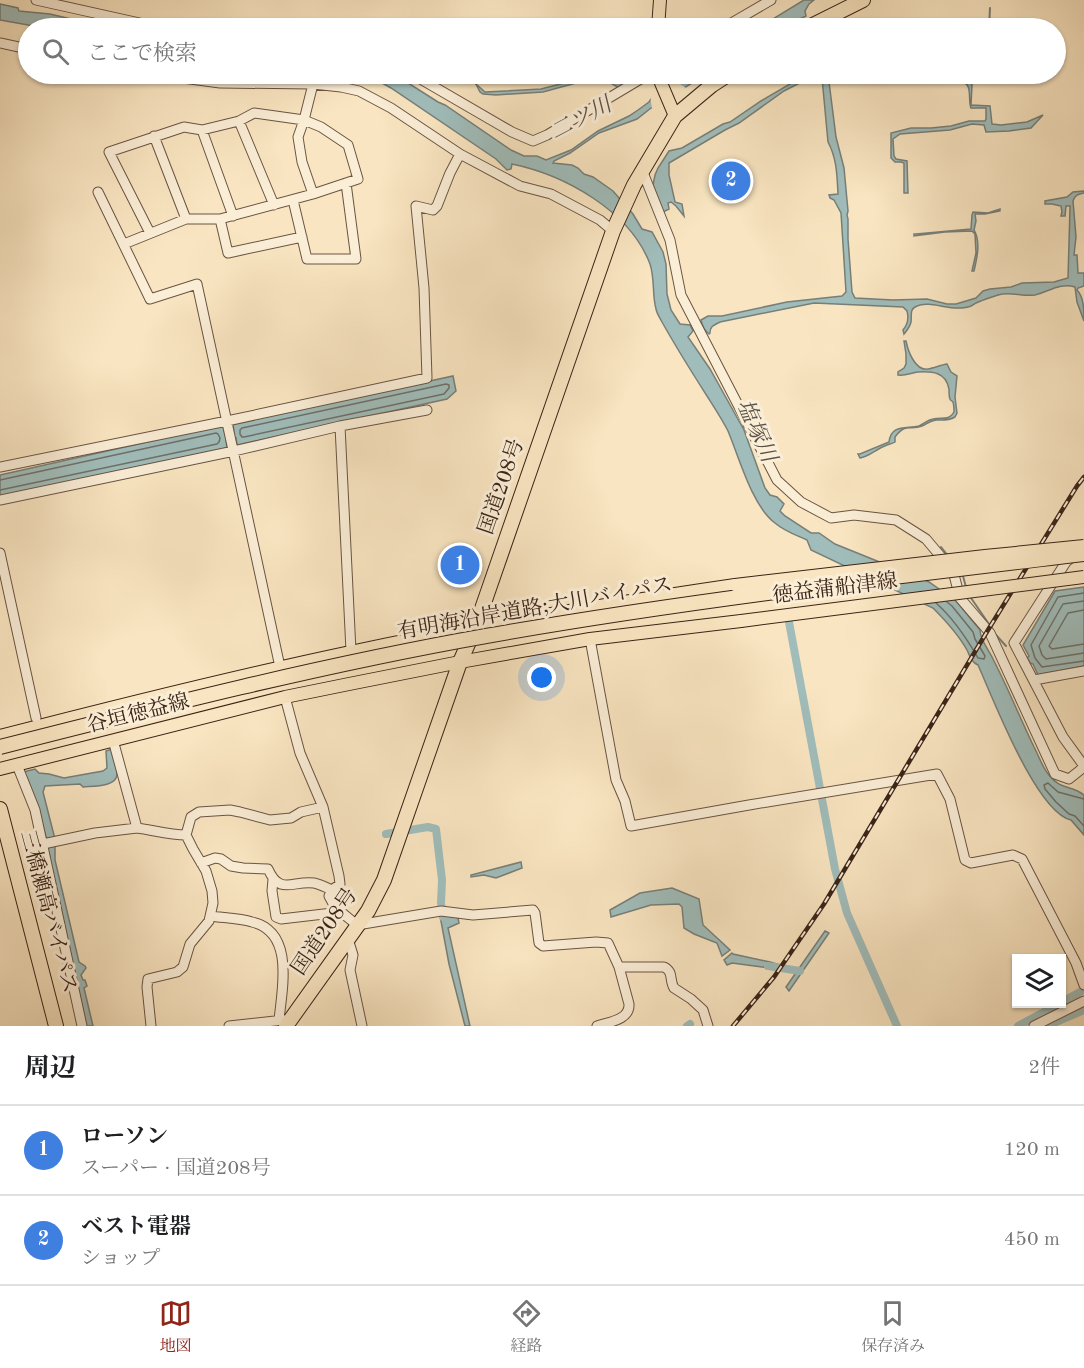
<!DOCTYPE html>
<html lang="ja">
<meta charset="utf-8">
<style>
body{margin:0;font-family:"Old Standard TT","Noto Serif JP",serif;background:#f2f2f2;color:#202124}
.controls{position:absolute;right:18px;bottom:18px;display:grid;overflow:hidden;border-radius:0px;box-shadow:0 2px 4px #0004}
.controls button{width:54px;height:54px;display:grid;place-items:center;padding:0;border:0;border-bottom:2px solid #e0e0e0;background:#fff;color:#202124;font:30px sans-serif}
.you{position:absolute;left:542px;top:678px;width:21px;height:21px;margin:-15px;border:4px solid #fff;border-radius:50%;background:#1a73e8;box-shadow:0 0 0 9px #1a73e833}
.badge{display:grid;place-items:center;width:39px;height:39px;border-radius:50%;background:#8f2418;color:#fff;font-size:20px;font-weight:700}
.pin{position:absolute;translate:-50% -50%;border:3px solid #fff;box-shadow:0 2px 6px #0006}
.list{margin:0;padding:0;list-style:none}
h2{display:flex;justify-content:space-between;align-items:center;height:78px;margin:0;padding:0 24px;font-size:26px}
h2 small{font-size:20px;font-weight:400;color:#757577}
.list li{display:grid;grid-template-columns:39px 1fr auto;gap:18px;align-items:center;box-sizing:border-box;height:90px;padding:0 24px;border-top:2px solid #e0e0e0}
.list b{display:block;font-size:22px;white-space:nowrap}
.list p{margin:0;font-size:20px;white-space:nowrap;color:#757577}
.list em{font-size:20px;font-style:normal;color:#757577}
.icon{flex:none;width:33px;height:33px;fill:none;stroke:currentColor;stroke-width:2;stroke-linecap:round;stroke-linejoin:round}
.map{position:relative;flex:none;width:1084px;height:1026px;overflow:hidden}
.search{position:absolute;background:#fff;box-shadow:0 2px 4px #0004;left:18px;right:18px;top:18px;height:66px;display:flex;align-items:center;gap:15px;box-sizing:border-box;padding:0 21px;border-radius:33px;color:#757577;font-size:22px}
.sheet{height:258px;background:#fff}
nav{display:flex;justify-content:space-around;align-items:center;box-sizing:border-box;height:84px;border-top:2px solid #e0e0e0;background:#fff;font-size:16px;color:#757577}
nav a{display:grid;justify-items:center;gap:3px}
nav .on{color:#8f2418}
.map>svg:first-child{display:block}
.water{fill:#a0bdbb;stroke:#777f79;stroke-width:1.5}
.pier{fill:#f9e5c1}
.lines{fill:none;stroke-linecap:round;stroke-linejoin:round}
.shore{stroke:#6d7069;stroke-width:1.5}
.stream{stroke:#777f79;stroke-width:2}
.canal{stroke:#a0bdbb;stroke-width:8}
.minor-casing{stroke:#6a5442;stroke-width:11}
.major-casing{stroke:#3a2317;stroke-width:14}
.highway-casing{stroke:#3a2317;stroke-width:16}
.minor{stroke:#fbeed7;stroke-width:9}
.major{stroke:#f9e5c1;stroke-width:12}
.highway{stroke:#f9e5c1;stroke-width:14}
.rail-casing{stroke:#3a2317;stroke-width:4.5}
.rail{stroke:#fbeed7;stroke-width:2;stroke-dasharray:7;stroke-linecap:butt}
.major-bridge-casing{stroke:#3a2317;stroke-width:14;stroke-linecap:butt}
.highway-bridge-casing{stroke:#3a2317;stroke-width:16;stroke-linecap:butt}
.major-bridge{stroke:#f9e5c1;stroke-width:12}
.highway-bridge{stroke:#f9e5c1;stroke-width:14}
.labels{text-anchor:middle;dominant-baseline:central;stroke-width:6;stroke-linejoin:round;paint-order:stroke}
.street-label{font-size:21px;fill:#3a2317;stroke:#fbeed7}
.water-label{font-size:22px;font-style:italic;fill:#595148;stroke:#fbeed7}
</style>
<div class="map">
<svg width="1084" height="1026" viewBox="0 0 1084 1026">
<rect width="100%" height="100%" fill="#f9e5c1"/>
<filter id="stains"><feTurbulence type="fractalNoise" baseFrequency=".00333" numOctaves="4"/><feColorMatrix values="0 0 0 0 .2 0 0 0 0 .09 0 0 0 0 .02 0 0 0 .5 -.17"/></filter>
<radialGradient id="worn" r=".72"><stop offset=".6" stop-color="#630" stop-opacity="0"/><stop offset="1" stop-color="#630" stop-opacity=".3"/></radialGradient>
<!-- water -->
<path class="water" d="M804 0H814L809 4 805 11 806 16 782 28H758Z
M0 4 18 8 19 11 50 14 109 28H45L0 20Z
M362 74H394L438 102 445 105 511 150 524 156H537L546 160 571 150 598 131 629 116 638 110 649 102 667 74H707L651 108 637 119 599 133 570 153 554 161 553 163 572 165 578 168 584 174 593 177 613 191 633 214 642 229 652 232 663 252 666 264 667 294 671 310 680 324 690 325 693 331 688 337 710 369 744 430 765 488 770 495 777 497 784 504 780 511 785 516 811 533H819L835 544 929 582 956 601 980 630C980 640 989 650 993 659 1008 688 1020 718 1034 747 1039 756 1042 767 1049 775 1060 790 1072 785 1084 795V835L1071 820C1036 812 993 698 978 665 971 662 970 656 967 650 958 634 946 621 933 608L811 550 807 540C796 535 784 531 775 523 752 506 739 457 728 431 722 419 714 407 707 396 691 371 676 347 662 322 660 318 657 314 656 309 652 295 655 279 650 264 630 211 565 175 512 164L511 169 507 170 496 159 391 88 368 75Z
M645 74 619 88 609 82 599 81 585 83H576L543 92 496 95 483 94 480 92 476 84 485 92 541 89 576 80 584 81 608 76 611 79 623 84Z
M807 74H828L836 137 844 168 848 211 847 215 848 219V239L852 292 855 298 893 300 927 299 947 304H956L976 298 983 291 990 289 1011 287 1022 283 1054 282 1068 278 1070 208V206H1066L1065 216H1061L1062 212 1061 206 1052 204H1045V201L1067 197 1073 192 1084 191V193C1078 194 1075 195 1073 201L1076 237 1074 255H1077L1078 273H1084V286L1078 288 1077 290C1084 297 1084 311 1084 321L1077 302 1075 287C1061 282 1048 292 1035 295 1022 297 1010 291 998 295 992 297 982 300 976 303 973 305 971 307 968 307 952 312 930 300 917 306 909 309 912 315 911 322 910 327 907 330 904 334L903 330C908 324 909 318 907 311L903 307 814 303 720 322C714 325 710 326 710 333L709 334C705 331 702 325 701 320L708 316H722L787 302 842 296 846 292 841 213 834 200 830 198 829 195 838 194C837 175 837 159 828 142L822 78 818 75H815L784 91 739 123 725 130 669 163V175L675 202 682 204 684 216 676 206 671 202 668 203 669 209 663 212 653 185 655 175 658 168 669 151 682 148 723 124 730 122 761 101Z
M951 74H955L958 78 971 80 972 85 971 105 990 106 992 124 1001 125 1027 122 1043 115 1031 128 1009 131 986 132 984 125 972 124 950 130 900 134 893 139 894 156 896 159 907 161 908 193H904V163L901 162H895L891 158V133L911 128H931L951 126 969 121H985L986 119V108H971C968 101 972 87 965 83 961 81 953 81 950 80Z
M1000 209V211L985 214H975L976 221 974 230C981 242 977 258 974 271H972L976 253 975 234 972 231 945 232 914 236V234H916L971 229 972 215 973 212 988 213Z
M904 341H906C908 351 915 371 928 369 934 368 941 365 947 364L951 372 957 376 955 397 957 413 955 417C948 421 943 420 936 420 929 421 927 424 922 426 910 431 906 422 895 437V442C892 444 888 444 885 446 876 449 869 457 860 458L858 454H860L889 442C891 424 906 429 919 426 924 424 927 420 933 419 942 417 949 421 954 412 954 409 954 405 953 402 952 401 950 400 950 399 949 397 949 390 949 389 946 372 932 371 918 372 911 373 905 376 898 375V372L904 368 906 364V354Z
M453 376 456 391 447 399 237 445 236 438 226 440 227 448 0 496V475L223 425 225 434 234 432 233 424Z
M1084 587V666L1038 675 1033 664 1030 663 1027 658 1029 656 1023 645 1055 591Z
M112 749C114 756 117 766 117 774 117 787 93 786 83 787L80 784 45 786 43 792 55 839V860L79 962 85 966 86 968 81 975 83 980H85L87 986 84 988 93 1026H85L48 860 47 840 23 772 35 769 39 773 49 774 64 778 103 771 107 768 106 751Z
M521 862 522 868 496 878 484 875 471 877V875Z
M672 888 699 899 703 925 730 950 722 956 717 943 694 934 684 928 682 907 679 904 651 905 611 917 610 910 640 893Z
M447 915 458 918 459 923 448 928 470 1026H465L449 964 440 916Z
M825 931 829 933 789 991 786 987Z
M732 953 733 954 770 962 780 965 778 969 732 963 727 965 724 960Z"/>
<!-- pier -->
<path class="pier" d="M663 74H673L680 84 686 88 652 109 650 95Z"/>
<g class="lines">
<!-- shore -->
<path class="shore" d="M446 384 449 385V388L444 394 244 437H242L240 434V430L242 428Z
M0 480 216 433 218 434 220 438 219 442 217 444 0 490
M1084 593 1058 597 1031 645 1035 658 1042 667 1084 661
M1084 601 1063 604 1039 646 1042 655 1046 659 1084 653
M936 603C954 619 966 637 978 658L984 659 985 656 975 639 973 632 952 606 947 602
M1084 610 1068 613 1049 646 1052 649 1084 644
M1084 799 1058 792 1048 783 1044 785 1045 789 1056 802 1069 814 1075 816 1084 826"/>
<!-- stream -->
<path class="stream" d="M444 28 446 25
M989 28 990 8
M470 74 476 84
M941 547 949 557
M961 573 963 576 966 587
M969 595 993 630
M996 635 1006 646"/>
<!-- canal -->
<path class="canal" d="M789 622 835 869 847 913 897 1026
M386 834 428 827 436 829 442 880 441 903 443 917
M768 966 800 971
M1062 1002 1080 992
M687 1026 690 1024
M1018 1026 1059 1004
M1047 1026 1084 1010"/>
<!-- minor casing -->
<g class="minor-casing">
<path id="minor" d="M36 0 162 28
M723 28 771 0
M0 43 28 49
M153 74 220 83 313 84 341 87 359 91 391 108 460 154 520 186 551 194 600 220 613 231
M412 74 512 132 533 141 547 135 649 74
M239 121 274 205
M202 130 233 216
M154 136 186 219
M642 170 670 240 681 295 777 480 801 502 831 518 854 515 896 520 926 539 953 571 960 598 990 633 1055 774 1069 779 1084 767
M98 192 150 299 197 284 280 667
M293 200 307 259H356L346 183
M220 219 228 253 302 237
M150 233 109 152 184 127 202 130 239 121 254 113 304 120 321 127 348 145 358 179 313 194
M124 244 186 219H220L313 194 302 162 298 137 304 120 313 84
M0 467 227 421 427 378 424 288 416 206 433 210 437 206 450 173 460 154
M0 500 234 451 340 426
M0 553 36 718
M1073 556 1066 562 1014 643 1063 737 1084 766
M590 639 616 780 625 801 631 826 749 805 937 774 950 799 965 860 971 863 1013 855 1022 859 1076 963 1084 985
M351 651 340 426 427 410
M1034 680 1084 671
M285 697 300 753 323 807 339 876 340 884 332 890 329 896 335 907 357 925 441 911 473 915 533 910 535 913 539 943 543 946 596 942 608 943 619 967 629 1004C630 1020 609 1022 597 1026
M113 740 137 828C153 830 169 835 186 835
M17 765 35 810 82 1026
M43 844 95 833 137 828
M201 863 215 858 221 859 231 866 243 868 268 869C280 896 293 880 314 883 320 884 327 888 332 890
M273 879 272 891 276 917 281 919 341 912
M210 916C224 918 239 918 252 922 295 932 282 989 279 1020
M348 939 353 955 350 970 362 1026
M619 967H664C674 972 669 980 674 988L691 999 703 1010 708 1026
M151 1026 147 987 148 979 177 972 183 967 190 944 209 921 213 903 212 891 206 871 193 849 186 835 191 817 199 812 230 810 240 812 270 820 291 818 301 812 323 807
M229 1026 284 1020
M1034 1026 1084 1001"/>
</g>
<!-- major casing -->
<g class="major-casing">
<path id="major" d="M658 28 660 0
M659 74 661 83 675 116
M0 736C116 706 232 677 350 652 477 625 606 604 735 585
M0 769 285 697 349 684 460 662 590 639 741 621"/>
</g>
<!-- highway casing -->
<g class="highway-casing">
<path id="highway" d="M807 28 863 0
M0 809 56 1026
M286 1026 368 911 384 880 460 662 476 626 613 231 634 185 675 116 712 85 729 74"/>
</g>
<!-- minor -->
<use href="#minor" class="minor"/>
<!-- major -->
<use href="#major" class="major"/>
<!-- highway -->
<use href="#highway" class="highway"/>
<!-- rail casing -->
<g class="rail-casing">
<path id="rail" d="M733 1026 774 977 824 904 988 630 1077 486 1084 477"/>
</g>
<!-- rail -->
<use href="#rail" class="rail"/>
<!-- major-bridge casing -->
<g class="major-bridge-casing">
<path id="major-bridge" d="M735 585 985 556 1084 546
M741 621 1084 577"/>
</g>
<!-- highway-bridge casing -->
<g class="highway-bridge-casing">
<path id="highway-bridge" d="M0 747C161 706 322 665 486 636 684 601 884 578 1084 554"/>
</g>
<!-- major-bridge -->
<use href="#major-bridge" class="major-bridge"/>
<!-- highway-bridge -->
<use href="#highway-bridge" class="highway-bridge"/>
</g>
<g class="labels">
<!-- street labels -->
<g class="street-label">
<text transform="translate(502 487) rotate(-71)">国道208号</text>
<text transform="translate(835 589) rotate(-7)">徳益蒲船津線</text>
<text transform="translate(535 609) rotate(-10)">有明海沿岸道路;大川バイパス</text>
<text transform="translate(138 714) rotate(-14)">谷垣徳益線</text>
<text transform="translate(48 912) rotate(75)">三橋瀬高バイパス</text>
<text transform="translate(325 932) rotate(-56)">国道208号</text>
</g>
<!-- water labels -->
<g class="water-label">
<text transform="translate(581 119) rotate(-28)">二ツ川</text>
<text transform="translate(756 431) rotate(66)">塩塚川</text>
</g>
</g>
<rect width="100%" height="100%" filter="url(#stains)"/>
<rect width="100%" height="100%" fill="url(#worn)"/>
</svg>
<div class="controls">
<button><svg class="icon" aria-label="layers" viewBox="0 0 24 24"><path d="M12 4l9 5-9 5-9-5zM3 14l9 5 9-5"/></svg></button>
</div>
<div class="you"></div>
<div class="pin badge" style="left:460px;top:565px;background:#3f7fe0">1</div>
<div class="pin badge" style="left:731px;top:181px;background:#3f7fe0">2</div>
<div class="search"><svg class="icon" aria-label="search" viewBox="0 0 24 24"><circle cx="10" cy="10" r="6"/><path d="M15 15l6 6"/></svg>ここで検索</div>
</div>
<section class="sheet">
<h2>周辺<small>2件</small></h2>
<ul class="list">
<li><span class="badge" style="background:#3f7fe0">1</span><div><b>ローソン</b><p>スーパー · 国道208号</p></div><em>120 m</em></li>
<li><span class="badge" style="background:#3f7fe0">2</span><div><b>ベスト電器</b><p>ショップ</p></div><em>450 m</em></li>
</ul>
</section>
<nav>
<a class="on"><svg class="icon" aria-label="map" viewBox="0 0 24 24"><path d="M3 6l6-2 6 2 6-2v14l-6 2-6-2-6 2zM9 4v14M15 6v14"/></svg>地図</a>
<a><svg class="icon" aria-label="directions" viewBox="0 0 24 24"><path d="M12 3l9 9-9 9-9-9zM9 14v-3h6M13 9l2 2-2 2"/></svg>経路</a>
<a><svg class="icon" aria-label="saved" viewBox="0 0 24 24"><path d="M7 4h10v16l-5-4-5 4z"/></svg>保存済み</a>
</nav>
